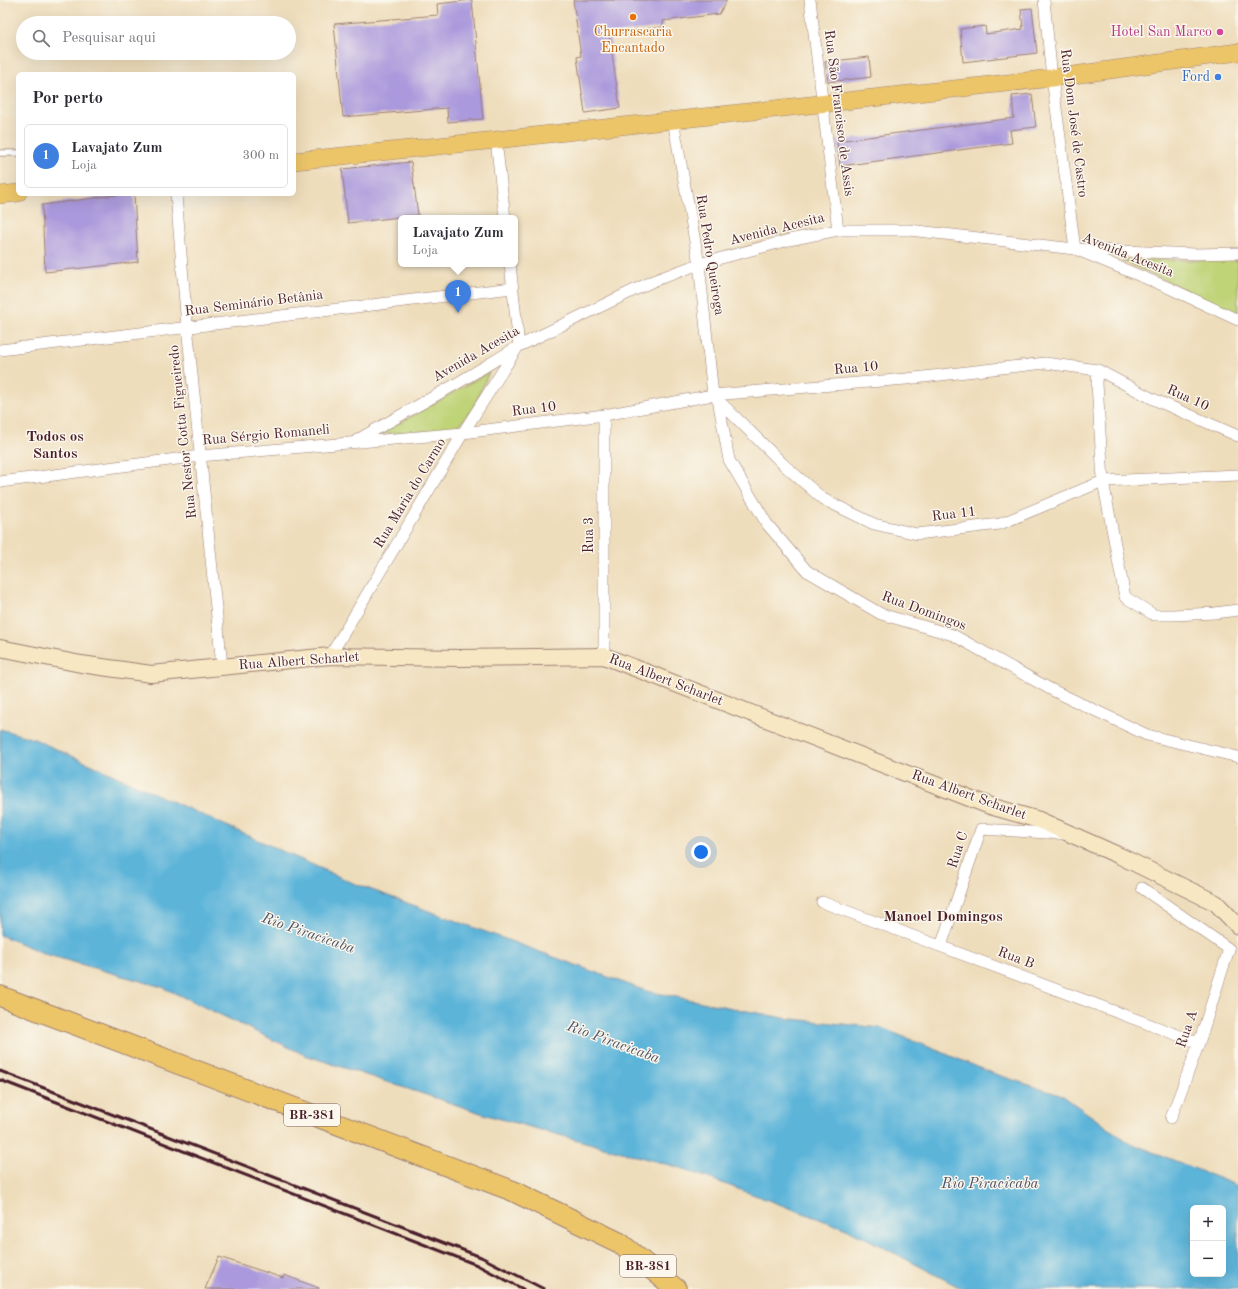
<!DOCTYPE html>
<html lang="pt">
<meta charset="utf-8">
<style>
body{margin:0;font-family:"Old Standard TT",serif;background:#f2f2f3;color:#2b2b33}
.controls{position:absolute;right:12px;bottom:12px;display:grid;overflow:hidden;border-radius:6px;box-shadow:0 4px 16px #0002}
.controls button{width:36px;height:36px;display:grid;place-items:center;padding:0;border:0;border-bottom:1px solid #e1e1e2;background:#fff;color:#2b2b33;font:20px sans-serif}
.you{position:absolute;left:701px;top:852px;width:14px;height:14px;margin:-10px;border:3px solid #fff;border-radius:50%;background:#1a73e8;box-shadow:0 0 0 6px #1a73e833}
.badge{display:grid;place-items:center;width:26px;height:26px;border-radius:50%;background:#b5179e;color:#fff;font-size:13px;font-weight:700}
.pin{position:absolute;translate:-50% -33px;filter:drop-shadow(0 1px 2px #0008)}
.pin::after{content:'';position:absolute;top:21px;width:14px;height:12px;background:inherit;clip-path:polygon(0 0,100% 0,50% 100%)}
.popup{position:absolute;left:398px;top:215px;width:120px;height:52px;box-sizing:border-box;display:grid;place-content:center;border-radius:6px;background:#fff;filter:drop-shadow(0 1px 3px #0005);font-size:13px;white-space:nowrap;color:#7c7c81}
.popup b{font-size:15px;color:#2b2b33}
.popup::after{content:'';position:absolute;left:50%;top:100%;margin-left:-8px;border:8px solid transparent;border-top-color:#fff}
.list{margin:0;padding:0;list-style:none}
h2{display:flex;justify-content:space-between;align-items:center;height:52px;margin:0;padding:0 16px;font-size:17px}
h2 small{font-size:13px;font-weight:400;color:#7c7c81}
.list li{display:grid;grid-template-columns:26px 1fr auto;gap:12px;align-items:center;box-sizing:border-box;height:64px;margin:0 8px 8px;padding:0 8px;border:1px solid #e1e1e2;border-radius:6px}
.list b{display:block;font-size:15px;white-space:nowrap}
.list p{margin:0;font-size:13px;white-space:nowrap;color:#7c7c81}
.list em{font-size:13px;font-style:normal;color:#7c7c81}
.icon{flex:none;width:22px;height:22px;fill:none;stroke:currentColor;stroke-width:2;stroke-linecap:round;stroke-linejoin:round}
.map{position:relative;flex:none;width:1238px;height:1289px;overflow:hidden}
.search{position:absolute;background:#fff;box-shadow:0 4px 16px #0002;left:16px;top:16px;width:280px;height:44px;display:flex;align-items:center;gap:10px;box-sizing:border-box;padding:0 14px;border-radius:22px;color:#7c7c81;font-size:15px}
.panel{position:absolute;background:#fff;box-shadow:0 4px 16px #0002;left:16px;top:72px;width:280px;height:124px;border-radius:6px}
.map>svg:first-child{display:block}
.green{fill:#bfd377;stroke:#847951}
.water{fill:#5cb4d9;stroke:#536a82;fill-rule:evenodd}
.building{fill:#aa99dc}
.lines{fill:none;stroke-linecap:round;stroke-linejoin:round}
.lane-casing{stroke:#9c7e73;stroke-width:7}
.street-casing{stroke:#9c7e73;stroke-width:12}
.secondary-casing{stroke:#9c7e73;stroke-width:18}
.primary-casing{stroke:#9c7e73;stroke-width:18}
.highway-casing{stroke:#9c7e73;stroke-width:22}
.lane{stroke:#fff;stroke-width:5.5}
.street{stroke:#fff;stroke-width:11}
.secondary{stroke:#f7e8c3;stroke-width:16}
.primary{stroke:#ecc569;stroke-width:17}
.highway{stroke:#ecc569;stroke-width:20}
.rail{stroke:#4a1f2b;stroke-width:3}
.food-dot{fill:#e8710a;stroke:#fbf7ec;stroke-width:1.5}
.hotel-dot{fill:#d1479c;stroke:#fbf7ec;stroke-width:1.5}
.shop-dot{fill:#3f7fe0;stroke:#fbf7ec;stroke-width:1.5}
.labels{text-anchor:middle;dominant-baseline:central;stroke-width:3;stroke-linejoin:round;paint-order:stroke}
.shield{fill:#fbf7ec;stroke:#7f6065;stroke-width:1}
.shield-label{font-size:13px;font-weight:bold;fill:#4a1f2b}
.food-label{font-size:14px;fill:#c56008;stroke:#fbf7ec}
.hotel-label{font-size:14px;fill:#b23c85;stroke:#fbf7ec;text-anchor:end}
.shop-label{font-size:14px;fill:#366cbe;stroke:#fbf7ec;text-anchor:end}
.street-label{font-size:14px;fill:#4a1f2b;stroke:#fbf7ec}
.neighbourhood-label{font-size:15px;font-weight:bold;fill:#4a1f2b;stroke:#fbf7ec}
.water-label{font-size:15px;font-style:italic;fill:#505368;stroke:#fbf7ec}
</style>
<div class="map">
<svg width="1238" height="1289" viewBox="0 0 1238 1289">
<rect width="100%" height="100%" fill="#fbf7ec"/>
<filter id="ink" filterUnits="userSpaceOnUse"><feTurbulence type="fractalNoise" baseFrequency=".025" numOctaves="2"/><feDisplacementMap in="SourceGraphic" scale="8" xChannelSelector="R" yChannelSelector="G"/><feConvolveMatrix kernelMatrix="1 2 1 2 8 2 1 2 1" color-interpolation-filters="sRGB"/></filter>
<filter id="wash" filterUnits="userSpaceOnUse"><feTurbulence type="fractalNoise" baseFrequency=".012" numOctaves="4" result="noise"/><feDisplacementMap in="SourceGraphic" scale="16" xChannelSelector="R" yChannelSelector="G"/><feGaussianBlur stdDeviation="0.9" result="paint"/><feColorMatrix in="noise" values="0 0 0 0 0 0 0 0 0 0 0 0 0 0 0 0 0 1.4 0 .05"/><feComposite in="paint" operator="in"/></filter>
<g filter="url(#wash)">
<rect width="100%" height="100%" fill="#edb"/>
<!-- green -->
<path class="green" d="M1121 260H1238V314Z
M489 372 473 409 455 430 380 434Z"/>
<!-- water -->
<path class="water" d="M0 729 34 739 353 883 646 991 783 1018 882 1028 995 1074 1063 1096 1128 1142 1238 1186V1289H963L852 1231 684 1169 490 1116 305 1055 162 987 48 955 0 935ZM1193 1208H1223V1274H1193Z"/>
<g id="blocks">
<!-- building -->
<path class="building" d="M472 0 483 119 448 122 447 108 343 117 334 24 438 15 437 4Z
M573 0H727L719 14 663 21V27L609 34 620 108 585 113 577 57 581 56Z
M1032 8 1037 53 963 62 960 29 985 26 986 34 1023 29 1021 9Z
M869 57 871 77 828 82 825 62Z
M1032 94 1036 127 1010 130 1012 143 840 166 837 141 1014 118 1012 96Z
M411 162 418 215 348 223 342 169Z
M123 194H134L138 262 45 272 42 205Z
M219 1257 283 1278 284 1275 319 1288V1289H205Z"/>
</g>
</g>
<g filter="url(#ink)">
<use href="#blocks" fill-opacity="0" stroke="#9c7e73" stroke-width="1"/>
<g class="lines">
<!-- lane casing -->
<g class="lane-casing">
<path id="lane" d="M0 153H18"/>
</g>
<!-- street casing -->
<g class="street-casing">
<path id="street" d="M810 0 838 230
M1044 0 1052 78 1075 249 1196 254 1238 253
M673 120 699 264 713 395 784 465 823 499 874 524 917 534 1000 524 1103 481 1238 475
M496 140 505 218
M176 194 187 326 222 666
M510 264 519 346
M0 350 512 288
M1098 370 1097 383 1103 481 1125 597 1154 615H1173L1215 613 1238 610
M718 399 729 460 767 524 807 571 881 614 953 635 1052 690 1147 735 1238 757
M357 440 456 384 519 346 653 281 699 264 789 240 838 230H909L1075 249 1167 287 1238 320
M0 482 200 456 463 433 604 415 713 395 906 379 1045 363 1098 370 1153 399 1238 436
M330 656 463 433 517 348
M604 656V415
M1142 888 1229 949 1199 1043 1171 1118
M822 902 1199 1043
M941 946 981 829 1063 834"/>
</g>
<!-- secondary casing -->
<g class="secondary-casing">
<path id="secondary" d="M0 648 81 664 151 674 330 656 460 658 604 656 990 806 1039 820 1120 856 1216 903 1238 926"/>
</g>
<!-- primary casing -->
<g class="primary-casing">
<path id="primary" d="M294 161 496 140 1052 78 1238 52
M0 195 18 193"/>
</g>
<!-- highway casing -->
<g class="highway-casing">
<path id="highway" d="M0 996 513 1191 620 1243 676 1289"/>
</g>
<!-- lane -->
<use href="#lane" class="lane"/>
<!-- street -->
<use href="#street" class="street"/>
<!-- secondary -->
<use href="#secondary" class="secondary"/>
<!-- primary -->
<use href="#primary" class="primary"/>
<!-- highway -->
<use href="#highway" class="highway"/>
<!-- rail -->
<path class="rail" d="M0 1071 481 1257 544 1289
M0 1080 477 1265 523 1289"/>
</g>
</g>
<!-- markers -->
<circle class="food-dot" cx="633" cy="17" r="4"/>
<circle class="hotel-dot" cx="1220" cy="32" r="4"/>
<circle class="shop-dot" cx="1218" cy="77" r="4"/>
<g class="labels">
<!-- shield labels -->
<g class="shield">
<rect x="284" y="1104" width="56" height="22" rx="3"/>
<rect x="620" y="1255" width="56" height="22" rx="3"/>
</g>
<g class="shield-label">
<text x="312" y="1115">BR-381</text>
<text x="648" y="1266">BR-381</text>
</g>
<!-- food labels -->
<g class="food-label">
<text x="633" y="32">Churrascaria<tspan x="633" dy="16">Encantado</tspan></text>
</g>
<!-- hotel labels -->
<g class="hotel-label">
<text x="1212" y="32">Hotel San Marco</text>
</g>
<!-- shop labels -->
<g class="shop-label">
<text x="1210" y="77">Ford</text>
</g>
<!-- street labels -->
<g class="street-label">
<text transform="translate(839 113) rotate(83)">Rua São Francisco de Assis</text>
<text transform="translate(1074 123) rotate(83)">Rua Dom José de Castro</text>
<text transform="translate(777 229) rotate(-14)">Avenida Acesita</text>
<text transform="translate(710 255) rotate(81)">Rua Pedro Queiroga</text>
<text transform="translate(1128 255) rotate(22)">Avenida Acesita</text>
<text transform="translate(254 303) rotate(-7)">Rua Seminário Betânia</text>
<text transform="translate(476 354) rotate(-30)">Avenida Acesita</text>
<text transform="translate(856 368) rotate(-5)">Rua 10</text>
<text transform="translate(1188 398) rotate(24)">Rua 10</text>
<text transform="translate(534 409) rotate(-7)">Rua 10</text>
<text transform="translate(183 432) rotate(-96)">Rua Nestor Cotta Figueiredo</text>
<text transform="translate(266 435) rotate(-5)">Rua Sérgio Romaneli</text>
<text transform="translate(410 493) rotate(-59)">Rua Maria do Carmo</text>
<text transform="translate(954 514) rotate(-7)">Rua 11</text>
<text transform="translate(589 535) rotate(-90)">Rua 3</text>
<text transform="translate(924 611) rotate(20)">Rua Domingos</text>
<text transform="translate(299 661) rotate(-4)">Rua Albert Scharlet</text>
<text transform="translate(666 680) rotate(21)">Rua Albert Scharlet</text>
<text transform="translate(969 795) rotate(20)">Rua Albert Scharlet</text>
<text transform="translate(958 850) rotate(-71)">Rua C</text>
<text transform="translate(1016 958) rotate(21)">Rua B</text>
<text transform="translate(1187 1029) rotate(-71)">Rua A</text>
</g>
<!-- neighbourhood labels -->
<g class="neighbourhood-label">
<text x="55" y="437">Todos os<tspan x="55" dy="17">Santos</tspan></text>
<text x="943" y="917">Manoel Domingos</text>
</g>
<!-- water labels -->
<g class="water-label">
<text transform="translate(308 934) rotate(19)">Rio Piracicaba</text>
<text transform="translate(613 1043) rotate(20)">Rio Piracicaba</text>
<text x="990" y="1184">Rio Piracicaba</text>
</g>
</g>
</svg>
<div class="controls">
<button>+</button>
<button>−</button>
</div>
<div class="you"></div>
<div class="pin badge" style="left:458px;top:313px;background:#3f7fe0">1</div>
<div class="popup"><b>Lavajato Zum</b>Loja</div>
<div class="search"><svg class="icon" aria-label="search" viewBox="0 0 24 24"><circle cx="10" cy="10" r="6"/><path d="M15 15l6 6"/></svg>Pesquisar aqui</div>
<section class="panel">
<h2>Por perto<small></small></h2>
<ul class="list">
<li><span class="badge" style="background:#3f7fe0">1</span><div><b>Lavajato Zum</b><p>Loja</p></div><em>300 m</em></li>
</ul>
</section>
</div>
